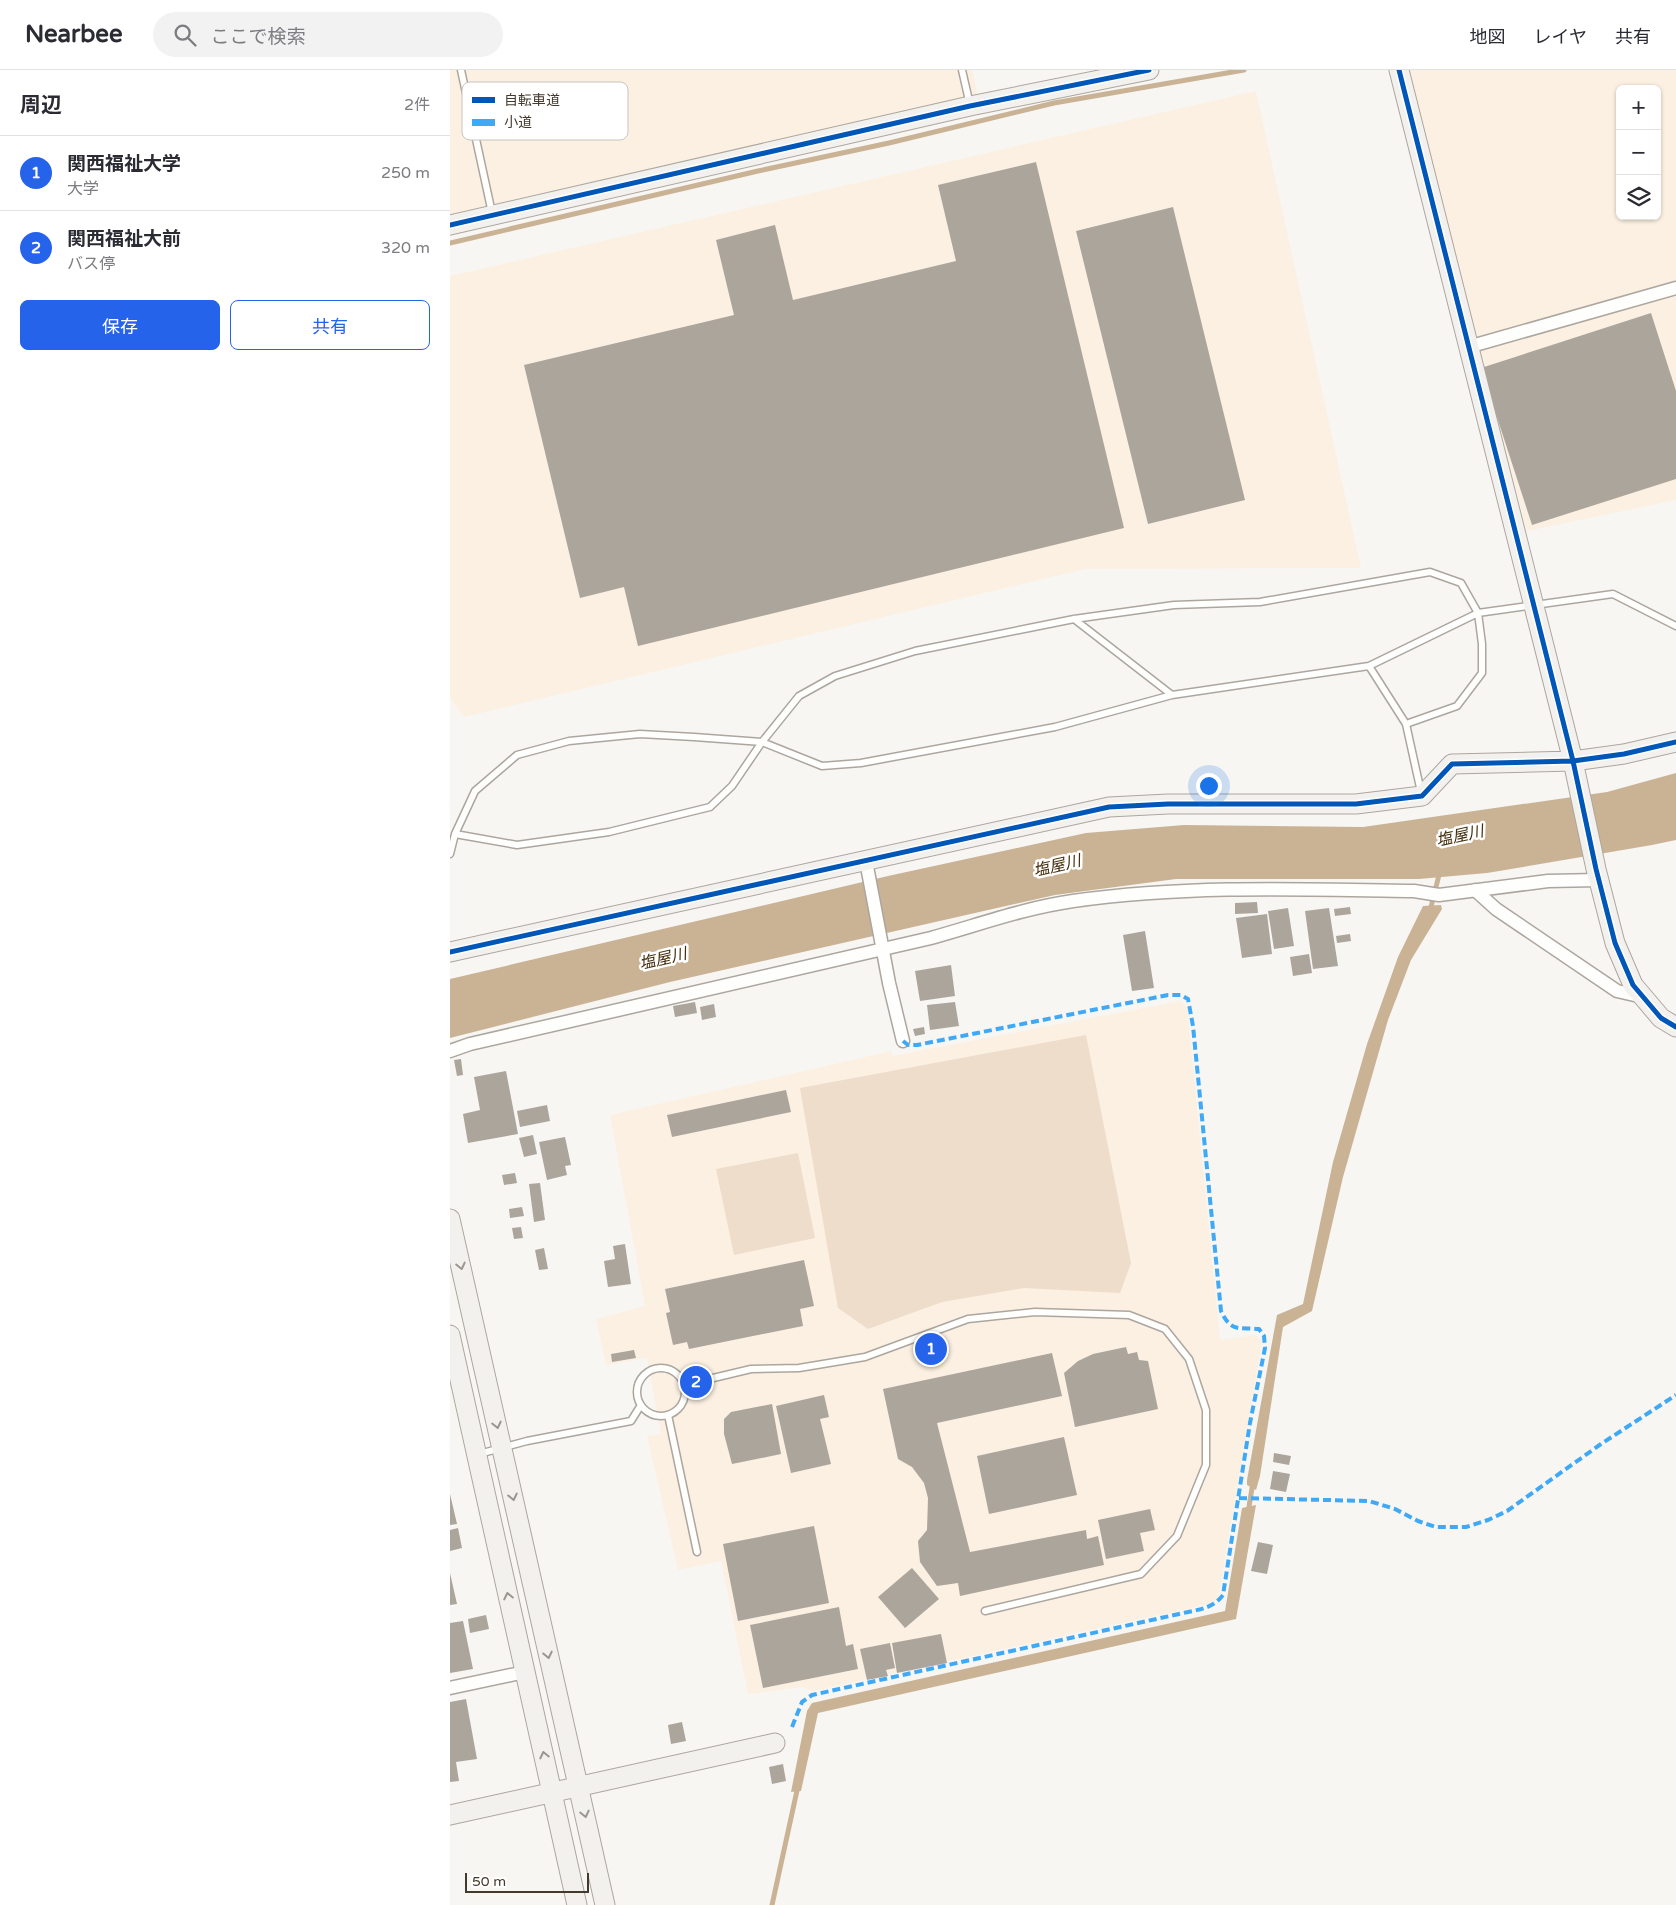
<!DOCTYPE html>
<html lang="ja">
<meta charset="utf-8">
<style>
body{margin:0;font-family:"Varela Round","Noto Sans JP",sans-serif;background:#f2f2f3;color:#2b2b33}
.controls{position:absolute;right:15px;top:15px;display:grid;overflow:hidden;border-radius:8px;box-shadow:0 1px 4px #0004}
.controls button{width:45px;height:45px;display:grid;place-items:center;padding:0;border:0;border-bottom:1px solid #e1e1e2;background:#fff;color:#2b2b33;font:25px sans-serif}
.scale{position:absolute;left:15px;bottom:12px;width:124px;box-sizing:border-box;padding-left:5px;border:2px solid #43392d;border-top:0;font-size:14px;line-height:18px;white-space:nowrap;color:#43392d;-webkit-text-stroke:4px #fff;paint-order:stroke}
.you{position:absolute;left:758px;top:715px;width:18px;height:18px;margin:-12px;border:4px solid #fff;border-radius:50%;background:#1a73e8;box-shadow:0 0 0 8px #1a73e833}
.badge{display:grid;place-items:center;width:32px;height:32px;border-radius:50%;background:#2563eb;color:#fff;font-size:16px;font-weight:700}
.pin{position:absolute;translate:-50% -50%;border:2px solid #fff;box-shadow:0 1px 5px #0006}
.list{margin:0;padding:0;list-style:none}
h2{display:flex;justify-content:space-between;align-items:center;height:65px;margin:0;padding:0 20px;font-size:21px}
h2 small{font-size:16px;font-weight:400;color:#7c7c81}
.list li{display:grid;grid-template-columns:32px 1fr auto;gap:15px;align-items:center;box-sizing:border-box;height:75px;padding:0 20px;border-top:1px solid #e1e1e2}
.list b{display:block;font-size:19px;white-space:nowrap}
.list p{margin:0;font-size:16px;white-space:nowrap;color:#7c7c81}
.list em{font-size:16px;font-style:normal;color:#7c7c81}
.actions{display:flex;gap:10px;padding:15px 20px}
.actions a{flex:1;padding:11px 0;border:1px solid #2563eb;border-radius:8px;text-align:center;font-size:18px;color:#2563eb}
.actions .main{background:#2563eb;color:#fff}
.icon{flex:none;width:28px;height:28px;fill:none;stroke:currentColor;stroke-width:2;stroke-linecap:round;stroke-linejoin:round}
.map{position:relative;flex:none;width:1226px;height:1835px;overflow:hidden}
header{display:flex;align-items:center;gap:30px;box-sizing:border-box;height:70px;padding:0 25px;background:#fff;border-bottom:1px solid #e1e1e2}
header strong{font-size:24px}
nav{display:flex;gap:28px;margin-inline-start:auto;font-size:18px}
.search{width:350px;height:45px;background:#f2f2f3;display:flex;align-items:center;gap:12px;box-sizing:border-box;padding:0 18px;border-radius:28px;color:#7c7c81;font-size:19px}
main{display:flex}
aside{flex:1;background:#fff}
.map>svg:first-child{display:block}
.built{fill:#fbf0e2;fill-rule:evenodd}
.green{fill:#edddca}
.water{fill:#cab395}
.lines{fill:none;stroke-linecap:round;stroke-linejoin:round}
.stream{stroke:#cab395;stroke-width:5}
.building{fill:#aca59c}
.lane-casing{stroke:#aca69f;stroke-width:9}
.street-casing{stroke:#aca69f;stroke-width:15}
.secondary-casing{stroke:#aca69f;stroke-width:21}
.lane{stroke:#fefefd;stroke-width:6}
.street{stroke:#fefefd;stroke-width:12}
.secondary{stroke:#f3f1ee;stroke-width:19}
.quiet{stroke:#3fa9f5;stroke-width:4;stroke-dasharray:8 4;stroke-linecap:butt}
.cycleway-casing{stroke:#fff;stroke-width:8}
.cycleway{stroke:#0057b8;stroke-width:5}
.oneway{stroke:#9b958e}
.labels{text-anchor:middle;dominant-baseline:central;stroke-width:5;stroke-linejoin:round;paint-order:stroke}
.water-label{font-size:16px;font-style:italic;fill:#432c09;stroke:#fff}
.key{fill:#fff;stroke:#c7c4c0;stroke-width:1}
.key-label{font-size:14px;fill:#43392d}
</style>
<header>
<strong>Nearbee</strong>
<div class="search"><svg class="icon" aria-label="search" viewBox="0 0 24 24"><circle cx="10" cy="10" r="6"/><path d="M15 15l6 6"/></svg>ここで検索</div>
<nav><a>地図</a><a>レイヤ</a><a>共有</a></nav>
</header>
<main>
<aside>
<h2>周辺<small>2件</small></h2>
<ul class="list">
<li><span class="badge">1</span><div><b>関西福祉大学</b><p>大学</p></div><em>250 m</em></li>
<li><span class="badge">2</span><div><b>関西福祉大前</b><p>バス停</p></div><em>320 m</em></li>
</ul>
<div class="actions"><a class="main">保存</a><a>共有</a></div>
</aside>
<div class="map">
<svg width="1226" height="1835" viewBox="0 0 1226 1835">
<rect width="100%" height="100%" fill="#f8f6f3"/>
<!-- built -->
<path class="built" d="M0 0H522L532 42 0 159Z
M953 0H1226V430L1077 461ZM1170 19H1207V146H1170Z
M806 21 911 498 635 499 14 647 0 628V206Z
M730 931 737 937 770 1270 805 1265 812 1271 768 1528 759 1534 362 1621 353 1617 298 1624 271 1491 228 1500 197 1366 211 1364 197 1288 156 1295 146 1249 195 1236 160 1045 442 981V986Z"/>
<!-- green -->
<path class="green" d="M636 965 681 1193 670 1223 574 1218 492 1232 418 1259 388 1238 350 1018Z
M348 1083 365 1168 284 1185 266 1099Z"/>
<!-- water -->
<path class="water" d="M1226 703V770L1202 775 1037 803 969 809H726L605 825 220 912 0 968V909L438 806 636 763 734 755 913 757 1157 722Z
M991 835 992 839 961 890 938 950 893 1107 862 1241 833 1257 810 1406 806 1420 797 1415V1410L827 1245 853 1234 883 1092 917 974 948 887 973 836Z
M806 1435 786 1549 368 1643 351 1721 341 1722 357 1641 362 1633 775 1541 792 1438Z"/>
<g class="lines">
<!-- stream -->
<path class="stream" d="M0 173 308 101 439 73 604 33 794 0
M980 841 990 801
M798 1443 803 1412
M322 1835 348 1716"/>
</g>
<!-- building -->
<path class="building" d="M586 92 674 458 188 576 174 517 130 528 74 295 284 245 266 170 325 155 343 230 506 191 488 115Z
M723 137 795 430 698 454 626 161Z
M1201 243 1226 321V409L1082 455 1031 298Z
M807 832 808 843 785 844V833Z
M900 837 901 844 885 846 884 839Z
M838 838 844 876 824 879 818 841Z
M879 838 888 896 863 899 855 841Z
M817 844 822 884 792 888 786 848Z
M695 861 704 918 682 921 673 865Z
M900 864 901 871 887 873 886 866Z
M859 884 862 903 843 906 840 887Z
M501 895 505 926 470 931 465 901Z
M245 932 247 943 225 947 223 936Z
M505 932 509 956 480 960 477 935Z
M264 934 266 947 252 950 250 937Z
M474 957 475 964 465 966 463 959Z
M11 989 13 1005 7 1006 4 990Z
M56 1001 68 1064 18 1073 13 1044 30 1040 24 1007Z
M336 1020 341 1042 222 1067 217 1045Z
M97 1035 100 1051 70 1057 67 1041Z
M83 1065 87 1084 74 1087 69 1068Z
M115 1067 121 1095 115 1096 117 1105 97 1110 89 1072Z
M65 1103 67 1113 54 1115 52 1105Z
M90 1113 95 1150 84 1152 79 1114Z
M72 1137 74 1146 60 1148 59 1139Z
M71 1157 73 1168 64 1169 62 1158Z
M175 1174 181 1214 158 1217 154 1191 165 1189 163 1176Z
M94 1178 98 1199 89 1200 85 1180Z
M354 1190 364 1236 350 1239 353 1256 239 1279 237 1272 223 1275 216 1243 220 1242 215 1219Z
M676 1277 678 1284 687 1282 689 1290 698 1291 708 1339 625 1357 614 1303 628 1291 643 1284Z
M184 1280 186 1288 162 1292 161 1284Z
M602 1283 612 1326 487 1353 520 1482 636 1460 637 1469 648 1466 654 1495 510 1526 508 1513 487 1516 470 1492 468 1471 477 1460 478 1428 474 1413 462 1397 448 1389 433 1319Z
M374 1325 379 1347 370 1349 381 1394 341 1403 326 1336Z
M322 1334 331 1384 282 1394 274 1364V1349L281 1342Z
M614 1367 627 1425 539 1444 527 1386Z
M824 1383 841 1386 839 1395 823 1392Z
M823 1401 840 1404 836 1422 820 1419Z
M0 1424 7 1454 0 1455Z
M700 1439 705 1460 690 1463 694 1481 656 1489 648 1450Z
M364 1456 379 1533 288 1551 273 1474Z
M8 1458 12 1478 0 1481V1460Z
M808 1472 823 1475 817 1504 801 1501Z
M462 1498 489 1529 455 1558 428 1527Z
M0 1503 7 1534 0 1535Z
M389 1537 396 1576 403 1574 408 1599 313 1618 300 1555Z
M36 1545 39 1559 20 1563 18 1549Z
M13 1551 23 1599 0 1603V1553Z
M491 1564 497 1593 447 1603 442 1573Z
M440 1573 445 1598 436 1600 438 1606 417 1610 410 1579Z
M16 1629 27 1689 6 1692 9 1711 0 1712V1632Z
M232 1652 236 1671 221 1674 218 1655Z
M333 1694 336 1711 322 1714 319 1697Z"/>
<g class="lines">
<!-- lane casing -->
<g class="lane-casing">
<path id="lane" d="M11 0 42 143
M512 0 520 35
M624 549 722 625
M919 596 956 654 971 722
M5 764 67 775 159 762 260 737 282 716 312 672 349 626 385 606 465 581 624 549 724 535 810 532 980 502 1011 513 1028 543 1032 574V603L1007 636 956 654
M0 784 5 764 25 721 67 685 119 671 190 664 244 667 312 672 372 696 411 693 605 657 722 625 919 596 1028 543 1163 524 1226 556
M187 1322a24 24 0 1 1 48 0a24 24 0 1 1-48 0Z
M234 1315 301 1299 349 1298 415 1287 518 1249 585 1242 679 1245 715 1259 739 1289 756 1340V1395L727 1466 691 1504 535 1541
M218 1345 247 1482
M29 1384 77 1371 181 1351 191 1335"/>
</g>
<!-- street casing -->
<g class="street-casing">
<path id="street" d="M1018 277 1226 218
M416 791 439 913 453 971
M1025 820 1046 839 1167 921 1193 927
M0 981 20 974 481 868C528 855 574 838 623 831 737 815 850 819 964 821L989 825 1098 811 1148 810
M0 1618 75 1602"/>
</g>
<!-- secondary casing -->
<g class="secondary-casing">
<path id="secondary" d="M949 0 1123 691 1146 799 1165 873 1183 915 1211 948 1226 957
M0 155 520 36 699 0
M0 882 659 737 718 734H906L972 726 1002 694 1123 691 1174 684 1226 672
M0 1149 155 1835
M0 1265 127 1835
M0 1745 325 1673"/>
</g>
<!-- lane -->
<use href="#lane" class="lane"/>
<!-- street -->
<use href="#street" class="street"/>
<!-- secondary -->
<use href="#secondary" class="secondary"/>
<!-- quiet -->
<path class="quiet" d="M789 1428 919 1431 945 1439 968 1451 986 1457H1016L1038 1450 1057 1441 1151 1374 1226 1325
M342 1657 352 1632 362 1625 738 1542C753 1539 764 1537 773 1525L800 1353 815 1278 814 1266 809 1259C789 1257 781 1263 771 1241L743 956 738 929 731 925H718L467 975H458L453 971"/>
<!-- cycleway casing -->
<g class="cycleway-casing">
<path id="cycleway" d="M949 0 1123 691 1146 799 1165 873 1183 915 1211 948 1226 957
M0 155 520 36 699 0
M0 882 659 737 718 734H906L972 726 1002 694 1123 691 1174 684 1226 672"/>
</g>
<!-- cycleway -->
<use href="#cycleway" class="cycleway"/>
</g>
<!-- one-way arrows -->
<defs><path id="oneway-chevron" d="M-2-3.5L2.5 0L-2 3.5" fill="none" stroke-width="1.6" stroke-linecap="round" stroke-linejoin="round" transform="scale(1.25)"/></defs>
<g class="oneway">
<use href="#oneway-chevron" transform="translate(11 1196) rotate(77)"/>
<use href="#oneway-chevron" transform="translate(47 1355) rotate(77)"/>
<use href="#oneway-chevron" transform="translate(63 1427) rotate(78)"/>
<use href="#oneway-chevron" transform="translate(58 1526) rotate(-102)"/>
<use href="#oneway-chevron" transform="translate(98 1585) rotate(78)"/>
<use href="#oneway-chevron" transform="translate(94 1685) rotate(-103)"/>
<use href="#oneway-chevron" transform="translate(135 1744) rotate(77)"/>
</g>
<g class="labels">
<!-- water labels -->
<g class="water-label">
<text transform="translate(1010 766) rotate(-12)">塩屋川</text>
<text transform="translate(607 796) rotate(-13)">塩屋川</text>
<text transform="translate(213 889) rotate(-13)">塩屋川</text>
</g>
</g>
<!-- legend -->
<rect x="12" y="12" width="166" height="58" rx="8" class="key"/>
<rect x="22" y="27" width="23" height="6" fill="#0057b8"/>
<rect x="22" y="49" width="23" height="7" fill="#3fa9f5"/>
<g class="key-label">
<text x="54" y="35">自転車道</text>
<text x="54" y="57">小道</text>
</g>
</svg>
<div class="controls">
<button>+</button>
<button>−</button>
<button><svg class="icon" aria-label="layers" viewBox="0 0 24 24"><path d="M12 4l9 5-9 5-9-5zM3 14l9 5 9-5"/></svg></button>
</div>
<div class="scale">50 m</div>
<div class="you"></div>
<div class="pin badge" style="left:481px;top:1279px">1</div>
<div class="pin badge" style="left:246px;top:1312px">2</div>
</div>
</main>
